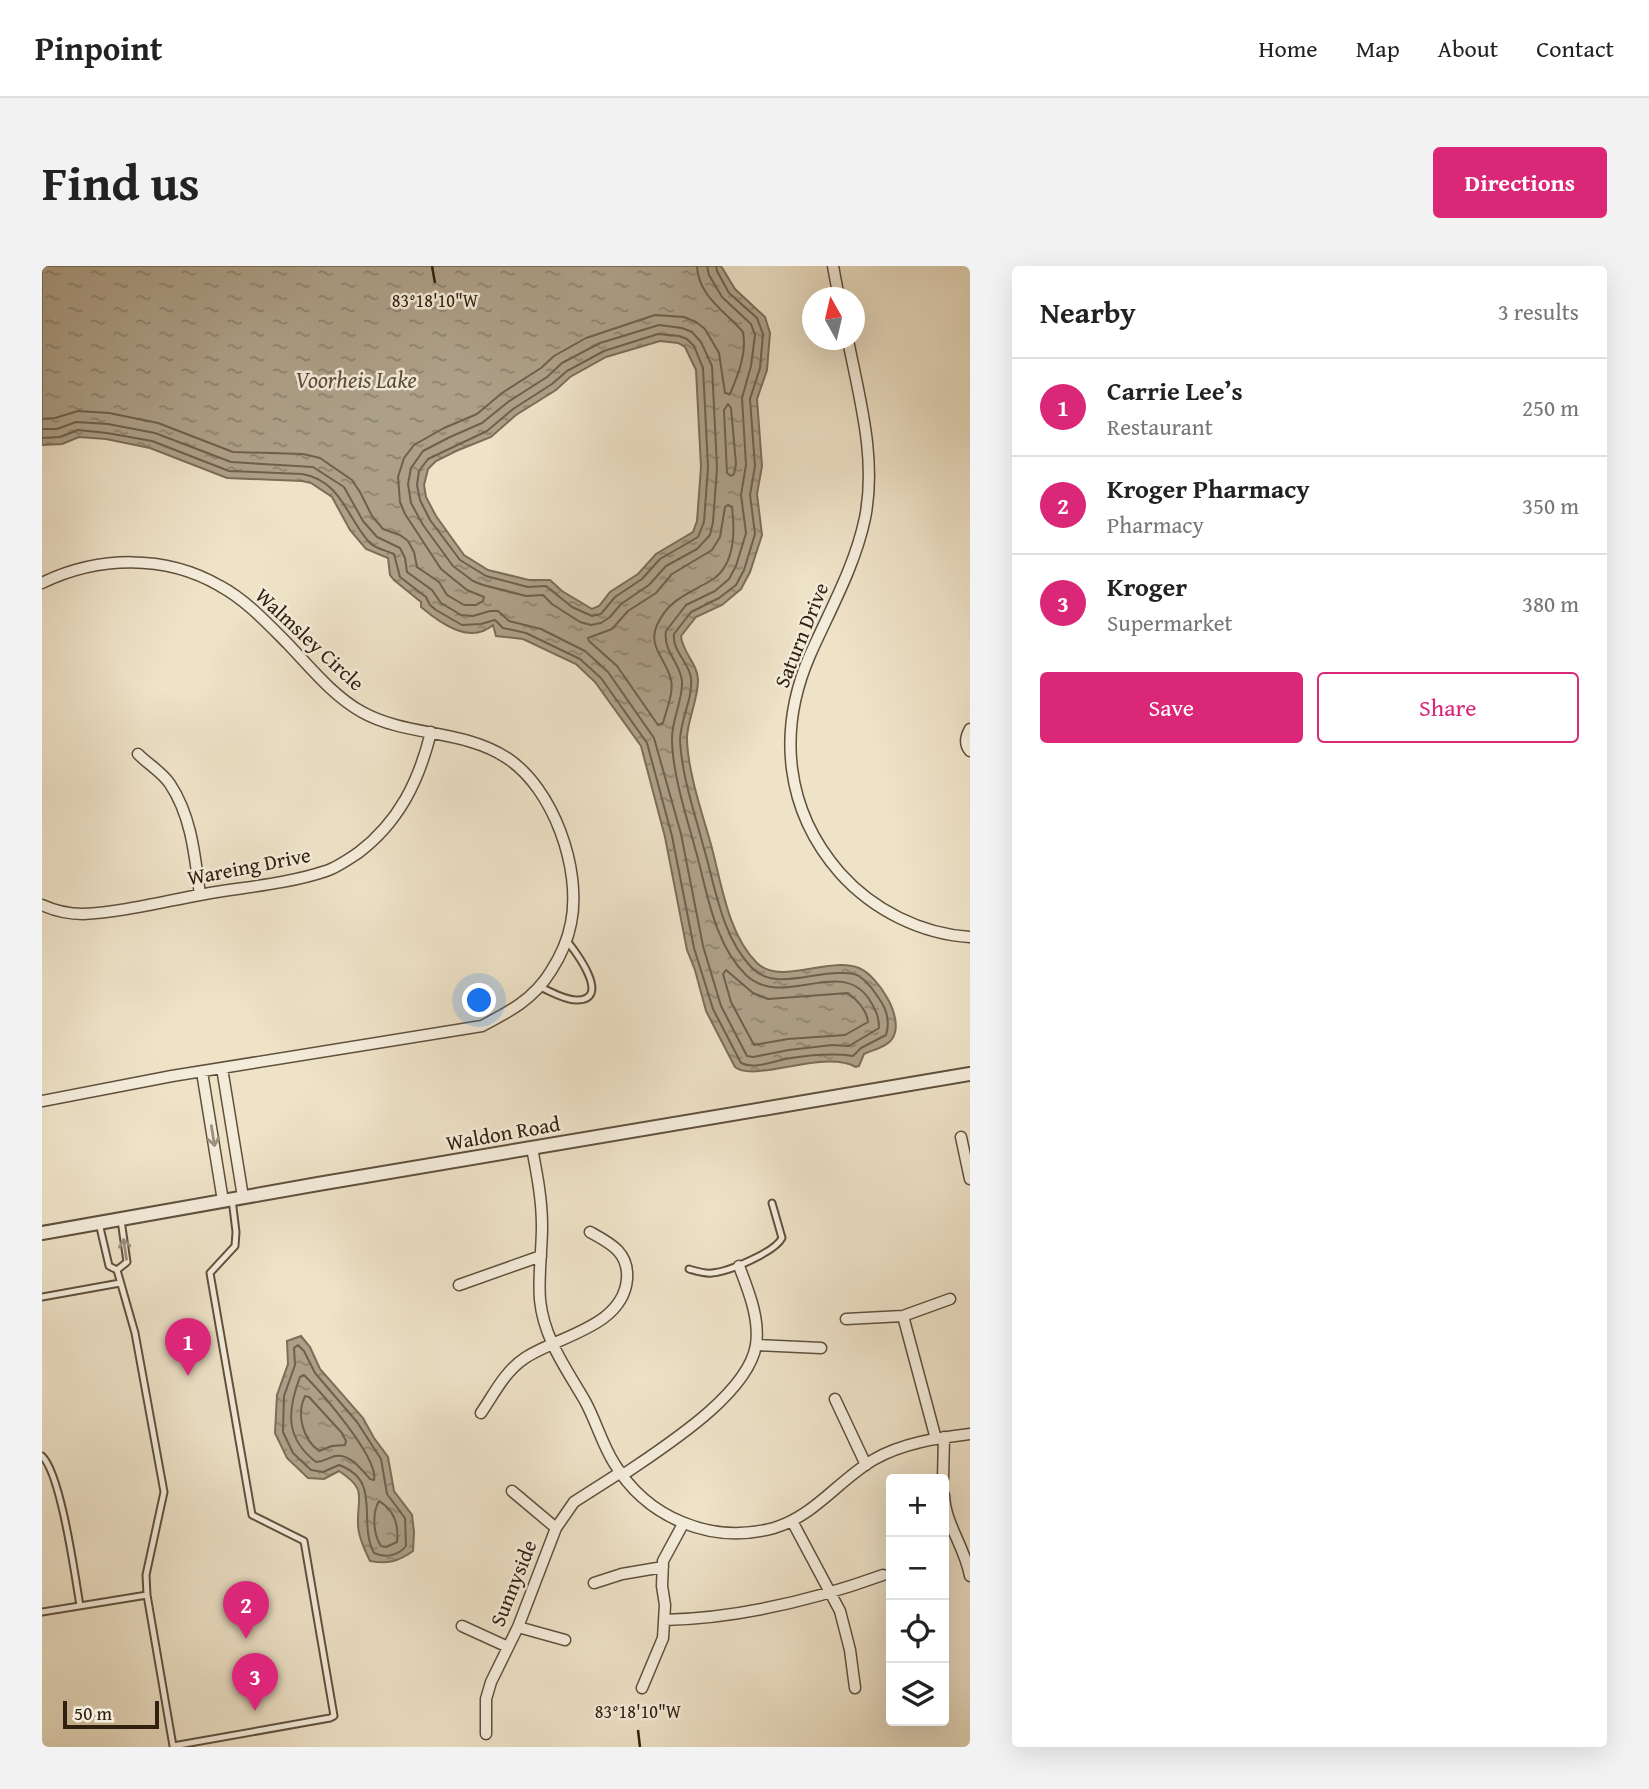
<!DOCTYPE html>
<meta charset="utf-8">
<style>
body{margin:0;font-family:"Gentium Book Plus",serif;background:#f2f2f2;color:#222}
.controls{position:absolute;right:21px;bottom:21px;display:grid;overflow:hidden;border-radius:7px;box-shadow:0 7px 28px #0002}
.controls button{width:63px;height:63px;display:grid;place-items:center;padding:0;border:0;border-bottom:2px solid #e0e0e0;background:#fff;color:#222;font:35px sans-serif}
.compass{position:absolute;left:760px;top:21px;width:63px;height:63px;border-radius:50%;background:#fff;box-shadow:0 7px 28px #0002;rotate:352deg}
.scale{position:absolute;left:21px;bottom:18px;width:96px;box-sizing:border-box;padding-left:7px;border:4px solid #2f200f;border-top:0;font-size:19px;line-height:24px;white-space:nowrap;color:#2f200f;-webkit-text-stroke:5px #f4ecdb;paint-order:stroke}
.you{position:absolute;left:438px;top:735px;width:24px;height:24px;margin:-18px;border:5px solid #fff;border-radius:50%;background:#1a73e8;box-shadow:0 0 0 10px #1a73e833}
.badge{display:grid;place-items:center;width:46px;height:46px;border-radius:50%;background:#db2777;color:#fff;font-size:23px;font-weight:700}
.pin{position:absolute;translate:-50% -58px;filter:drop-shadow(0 2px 4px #0008)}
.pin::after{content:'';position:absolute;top:37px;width:24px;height:21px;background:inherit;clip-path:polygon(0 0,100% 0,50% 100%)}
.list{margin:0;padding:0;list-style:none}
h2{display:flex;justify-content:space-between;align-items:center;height:91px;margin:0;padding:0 28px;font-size:30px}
h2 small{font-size:23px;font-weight:400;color:#767676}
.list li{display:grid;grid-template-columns:46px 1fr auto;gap:21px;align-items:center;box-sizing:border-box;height:98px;padding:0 28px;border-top:2px solid #e0e0e0}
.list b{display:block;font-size:26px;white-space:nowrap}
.list p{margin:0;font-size:23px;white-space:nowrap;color:#767676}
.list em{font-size:23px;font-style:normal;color:#767676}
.actions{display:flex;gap:14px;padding:21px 28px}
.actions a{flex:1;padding:16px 0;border:2px solid #db2777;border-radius:7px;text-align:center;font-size:24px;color:#db2777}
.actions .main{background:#db2777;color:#fff}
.icon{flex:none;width:38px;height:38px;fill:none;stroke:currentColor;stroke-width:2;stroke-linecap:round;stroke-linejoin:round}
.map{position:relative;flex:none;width:928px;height:1481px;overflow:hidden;border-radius:7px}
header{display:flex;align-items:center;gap:42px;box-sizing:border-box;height:98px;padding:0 35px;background:#fff;border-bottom:2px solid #e0e0e0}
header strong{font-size:33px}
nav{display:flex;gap:38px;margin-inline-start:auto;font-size:24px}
.intro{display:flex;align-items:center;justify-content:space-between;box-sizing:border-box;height:168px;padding:0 42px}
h1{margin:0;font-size:49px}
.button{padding:18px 32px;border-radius:7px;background:#db2777;color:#fff;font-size:24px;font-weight:700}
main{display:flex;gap:42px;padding:0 42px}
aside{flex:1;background:#fff;border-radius:7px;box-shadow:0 7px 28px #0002}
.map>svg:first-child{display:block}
.water{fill:url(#water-ripples);stroke:#7b6d58;stroke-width:2;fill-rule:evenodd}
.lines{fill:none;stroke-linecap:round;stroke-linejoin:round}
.shore{stroke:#6e604c;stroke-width:2}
.service-casing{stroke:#5f503d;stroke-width:9}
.minor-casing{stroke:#5f503d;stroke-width:13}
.tertiary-casing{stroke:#5f503d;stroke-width:16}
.service{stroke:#f4ecdb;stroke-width:5}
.minor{stroke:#f4ecdb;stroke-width:10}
.tertiary{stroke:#f4ecdb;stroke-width:12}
.oneway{stroke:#9b907f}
.ticks{fill:none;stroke:#2f200f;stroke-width:2.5}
.labels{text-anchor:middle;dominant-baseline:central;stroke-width:5;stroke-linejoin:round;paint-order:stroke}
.street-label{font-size:21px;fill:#2f200f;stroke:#f4ecdb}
.water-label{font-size:23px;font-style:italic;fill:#5b4d39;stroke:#f4ecdb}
.ticks-label{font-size:18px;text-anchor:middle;fill:#2f200f;stroke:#f4ecdb;stroke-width:5;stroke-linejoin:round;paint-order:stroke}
</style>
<header>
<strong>Pinpoint</strong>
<nav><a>Home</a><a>Map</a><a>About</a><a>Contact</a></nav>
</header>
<div class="intro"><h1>Find us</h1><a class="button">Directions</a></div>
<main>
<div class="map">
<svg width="928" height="1481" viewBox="0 0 928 1481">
<defs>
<pattern id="water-ripples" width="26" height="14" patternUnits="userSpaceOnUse" patternTransform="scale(1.75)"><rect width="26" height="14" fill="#ada088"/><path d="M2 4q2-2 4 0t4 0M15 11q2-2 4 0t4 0" fill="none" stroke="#8d826e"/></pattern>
</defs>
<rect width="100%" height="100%" fill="#eee2c7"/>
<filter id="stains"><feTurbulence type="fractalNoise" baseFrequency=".00286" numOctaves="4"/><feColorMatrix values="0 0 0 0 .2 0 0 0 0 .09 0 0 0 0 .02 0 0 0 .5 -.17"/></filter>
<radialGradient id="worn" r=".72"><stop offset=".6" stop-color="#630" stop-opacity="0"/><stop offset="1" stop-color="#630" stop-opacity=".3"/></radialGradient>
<!-- water -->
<path class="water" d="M0 0H679L693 23 723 51 728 67 725 104 715 133 720 200 715 228 720 269 708 306 699 323 680 339 654 351 639 370C640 386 656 398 656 414 656 434 646 452 645 471 645 502 659 544 668 575 679 613 685 668 715 697 739 720 786 690 817 702 836 710 864 753 850 773 845 781 830 784 822 788L817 800 814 801C781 783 712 817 693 801L664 745 653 704 645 684 623 571 599 480 553 416 534 398 481 373 454 370 451 359C428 379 398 357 379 341V336L352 314 348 309 346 292 324 283 308 264 290 231 269 217 260 215 185 212 108 182 64 173 37 171 20 178 0 179ZM618 75 636 77 643 81 654 104 659 201 655 255 651 266 614 288 596 308 568 326 557 340 550 343 520 325 508 314H487L446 304 422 289 394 250 384 231 382 219 386 203 394 195 414 185 449 171 474 149 514 124 528 111 564 91Z
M259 1070 268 1081 278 1103 321 1152 332 1172 346 1191 352 1225 370 1249 372 1266 371 1285C356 1296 345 1298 328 1295 322 1283 316 1270 316 1258 315 1230 326 1224 297 1205L282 1213 266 1212 245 1192 233 1167 235 1129 246 1098 245 1075Z"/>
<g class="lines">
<!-- shore -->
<path class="shore" d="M617 59 640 62 650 66 659 76 670 100 675 202 671 256 668 269 655 283 624 300 607 319 579 338 568 351 559 357 549 359 538 356 510 338 501 329 484 330 441 319 431 315 411 300 381 259 369 237 366 218 369 202 381 185 408 171 440 157 466 136 505 111 520 97 558 77Z
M616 68 637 70 645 73 652 80 661 102 666 201 662 256 656 271 618 293 600 313 573 331 559 348 550 350 530 341 504 320 486 321 444 310 418 294 388 254 378 234 375 219 377 205 386 193 445 165 471 143 510 118 525 105 562 85Z
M686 138 689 142 694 198 692 208 689 210 685 207 682 144Z
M0 153 13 152 36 145 67 147 116 157 191 186 261 188 278 192 310 214 318 226 330 250 341 263 358 269 366 275 372 286 375 301 397 316 405 329 422 339H434L441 335 442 331 425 324 399 303 363 248 358 236 356 211 362 192 372 179 402 162 435 148 460 127 499 102 512 90 544 72 613 49 642 51 654 56 663 63 677 87 683 127 688 128C696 109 705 87 701 66 684 46 656 30 655 0
M0 163H15L34 156 66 158 113 167 189 196 271 201 302 221 321 255 335 271 358 282 363 292 365 306 390 324 399 337 419 349 431 350 448 345H456L467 355 499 363 543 385 566 406 612 472 639 568 661 680 679 740 705 790 711 791 747 784 790 779 807 780 837 762C837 749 833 743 827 733 798 690 741 744 704 709 671 677 665 623 653 582 644 549 630 506 630 472 630 453 641 434 640 415 638 396 621 386 624 365L644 339 673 325 687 313 694 300 704 267 699 229 704 199 700 132 709 100 713 69 709 58 680 31 667 9 665 0
M0 172 18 171 36 164 65 167 110 175 187 205 260 208C298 214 305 251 327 276 333 283 344 284 352 288L358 311 384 331 388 339 394 344 420 359 439 358 453 354 461 362 484 367 538 393 559 412 605 477 630 570 652 682 671 743 699 797C713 804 734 794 749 792 769 789 791 787 811 790L819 782 844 769C848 757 845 744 838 734 832 725 826 716 817 710 811 706 803 707 796 707 768 707 732 724 710 702 679 670 673 619 661 579 652 545 640 510 638 475 638 454 651 433 649 412 647 396 630 385 632 368L649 346 677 332 694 319 702 304 713 268 708 229 713 200 708 133 718 102 721 68 715 52 687 27 675 5 674 0
M686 239 690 241C693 265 693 301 668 315 646 328 627 333 615 359 605 381 625 394 629 414 632 426 624 445 621 457L616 459 575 400 547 375 546 372 570 363 586 345 614 327 630 308 670 284 678 271 683 241Z
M684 704 711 727 726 733 806 727C815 734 825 745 826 756L803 769 746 773 712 779 689 736 681 708Z
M256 1079 262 1085 273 1107 315 1156 339 1193 345 1228 363 1252 364 1280C356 1290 343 1292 332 1287 315 1255 341 1215 297 1199L281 1206 269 1204 251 1187 241 1166 242 1130 253 1099 252 1082Z
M262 1109C279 1126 337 1192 332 1214L328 1213C319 1203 306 1185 290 1191 284 1193 281 1196 274 1196 243 1172 245 1145 258 1111Z
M263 1130 267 1131 300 1167 304 1175 303 1179 290 1180 277 1185C261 1173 254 1149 263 1130Z
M337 1235C352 1244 357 1259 355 1276L344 1281 339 1280C331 1268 330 1247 337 1235Z"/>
<!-- service casing -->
<g class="service-casing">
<path id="service" d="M498 721C508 725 522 734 534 734 571 735 533 684 524 674
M57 957 67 1000 75 1004 85 996 79 954
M647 1003C654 1005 662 1008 670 1007 686 1006 733 986 740 972L730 937
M0 1031 78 1017
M0 1190C19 1208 33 1310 38 1340
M105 1329 131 1480 288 1452 292 1450 262 1275 210 1249 168 1007 193 980 194 966 190 933
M0 1346 105 1329 104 1309 122 1226 93 1067 75 1004"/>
</g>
<!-- minor casing -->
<g class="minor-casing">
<path id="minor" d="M791 0 797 32
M806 74C817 131 835 192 823 252 813 300 788 344 768 389 735 465 743 544 798 607 831 644 879 668 928 671
M0 317C56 290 123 288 178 320 204 334 225 357 246 378 268 401 291 430 320 446 365 471 421 463 465 492 511 522 540 603 529 657 526 673 518 691 509 705 492 733 467 746 440 760L130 810 0 835
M928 463C924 470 922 478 928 485
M96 488C107 499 120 506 128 518 150 551 153 592 158 629
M0 639C13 645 27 648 41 648 82 646 123 635 163 628 203 621 245 618 284 605 294 602 307 593 316 587 357 556 377 515 389 466
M180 802 201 931
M160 806 181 935
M919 871 928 913
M490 882C495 908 500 934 500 960 500 985 496 1010 498 1034 502 1073 524 1102 543 1135 554 1155 560 1178 572 1197 605 1252 669 1279 732 1262 772 1250 796 1215 831 1194 860 1177 895 1172 928 1168
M417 1019 499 990
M861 1050 894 1173
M804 1053 861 1050 908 1033
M714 1079 779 1082
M793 1133 824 1199
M439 1147C452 1128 463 1105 483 1092 516 1070 581 1061 585 1013 587 986 568 977 548 966
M581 1209C620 1182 706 1129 714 1079 718 1052 706 1024 697 1000
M901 1213 902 1171
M470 1225 514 1262
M902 1229C903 1258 923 1281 928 1310
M750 1255 798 1345 808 1384 813 1422
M552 1317 580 1308 621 1301
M622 1354C698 1352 769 1335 841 1309
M420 1360 466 1381
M476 1361 523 1374
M600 1422 621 1372 623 1339 620 1320 621 1295 641 1258
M444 1468V1433L449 1416 476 1361 514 1262 532 1236 579 1206"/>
</g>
<!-- tertiary casing -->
<g class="tertiary-casing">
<path id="tertiary" d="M0 967 276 918 928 808"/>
</g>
<!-- service -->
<use href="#service" class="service"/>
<!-- minor -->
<use href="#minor" class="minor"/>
<!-- tertiary -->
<use href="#tertiary" class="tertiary"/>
</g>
<!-- one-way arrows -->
<defs><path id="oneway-shaft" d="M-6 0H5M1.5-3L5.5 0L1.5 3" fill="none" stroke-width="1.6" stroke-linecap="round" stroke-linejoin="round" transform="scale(1.75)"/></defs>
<g class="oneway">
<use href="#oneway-shaft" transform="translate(171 870) rotate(81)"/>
<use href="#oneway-shaft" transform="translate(83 983) rotate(-98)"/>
</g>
<!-- ticks -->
<path class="ticks" d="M390 0 393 17M596 1464 598 1481"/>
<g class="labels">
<!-- street labels -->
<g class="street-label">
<text transform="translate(759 369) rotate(-68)">Saturn Drive</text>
<text transform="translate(268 373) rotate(43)">Walmsley Circle</text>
<text transform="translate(207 600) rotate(-11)">Wareing Drive</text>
<text transform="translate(461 867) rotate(-10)">Waldon Road</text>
<text transform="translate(471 1317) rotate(-68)">Sunnyside</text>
</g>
<!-- water labels -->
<g class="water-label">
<text x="314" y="113">Voorheis Lake</text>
</g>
</g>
<g class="ticks-label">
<text x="393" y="41">83°18'10"W</text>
<text x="596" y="1452">83°18'10"W</text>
</g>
<rect width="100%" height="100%" filter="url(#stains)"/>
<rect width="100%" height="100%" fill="url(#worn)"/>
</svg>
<div class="controls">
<button>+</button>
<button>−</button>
<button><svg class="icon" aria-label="locate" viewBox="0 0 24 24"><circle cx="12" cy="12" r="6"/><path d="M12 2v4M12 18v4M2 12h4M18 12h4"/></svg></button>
<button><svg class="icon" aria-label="layers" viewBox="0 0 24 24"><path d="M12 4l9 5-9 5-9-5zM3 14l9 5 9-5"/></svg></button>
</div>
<svg class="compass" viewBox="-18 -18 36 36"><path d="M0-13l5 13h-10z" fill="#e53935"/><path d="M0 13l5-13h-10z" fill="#767676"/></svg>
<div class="scale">50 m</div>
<div class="you"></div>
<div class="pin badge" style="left:146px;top:1110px">1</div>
<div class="pin badge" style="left:204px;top:1373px">2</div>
<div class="pin badge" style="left:213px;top:1445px">3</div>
</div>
<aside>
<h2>Nearby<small>3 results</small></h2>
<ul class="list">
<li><span class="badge">1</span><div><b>Carrie Lee’s</b><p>Restaurant</p></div><em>250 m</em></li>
<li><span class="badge">2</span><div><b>Kroger Pharmacy</b><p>Pharmacy</p></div><em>350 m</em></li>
<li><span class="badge">3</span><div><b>Kroger</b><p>Supermarket</p></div><em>380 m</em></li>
</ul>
<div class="actions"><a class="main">Save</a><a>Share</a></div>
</aside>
</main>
